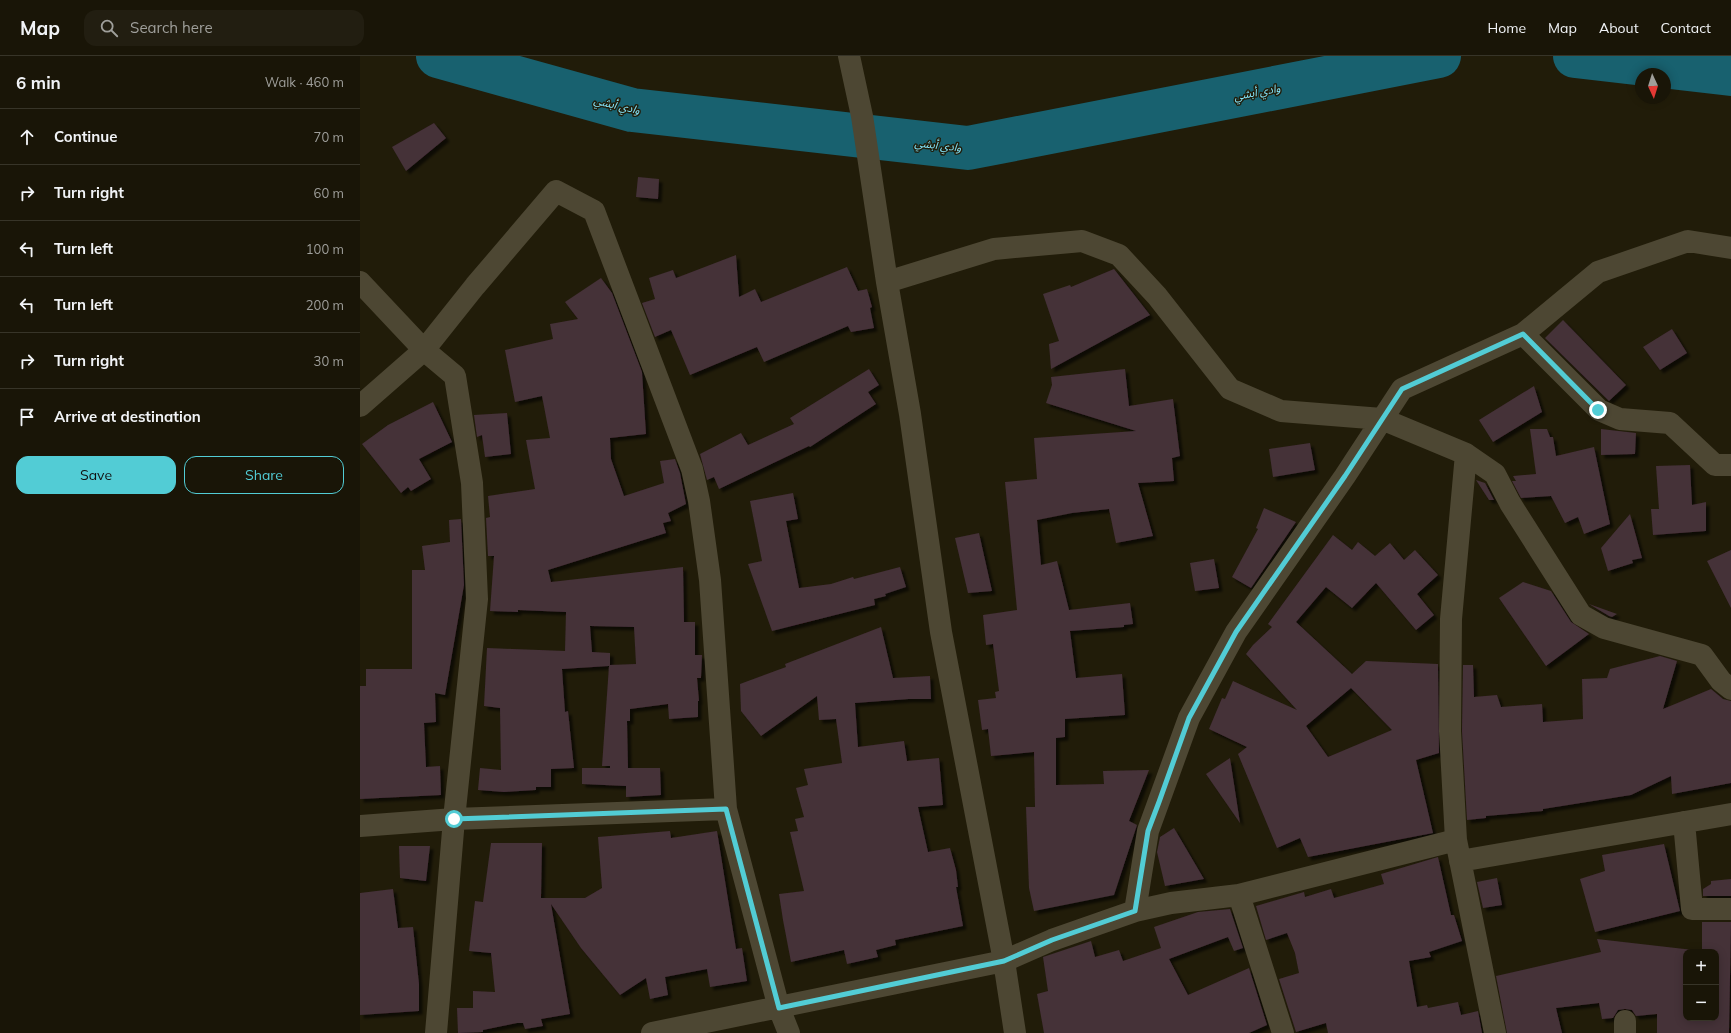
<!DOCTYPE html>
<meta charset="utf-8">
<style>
body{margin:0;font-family:Mulish,"Noto Sans Arabic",sans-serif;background:#221e11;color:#f1f3f6}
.controls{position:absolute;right:12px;bottom:12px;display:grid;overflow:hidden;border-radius:8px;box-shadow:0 2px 10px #0003}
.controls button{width:36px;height:36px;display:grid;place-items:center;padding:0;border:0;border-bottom:1px solid #373428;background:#191507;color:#f1f3f6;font:20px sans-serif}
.compass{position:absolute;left:1275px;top:12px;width:36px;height:36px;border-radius:50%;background:#191507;box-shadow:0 2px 10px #0003;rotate:176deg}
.stop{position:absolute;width:12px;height:12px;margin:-9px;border:3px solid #52ccd5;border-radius:50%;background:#fff}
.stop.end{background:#52ccd5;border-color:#fff;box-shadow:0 1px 4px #0008}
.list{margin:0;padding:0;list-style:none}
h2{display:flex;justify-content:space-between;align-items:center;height:52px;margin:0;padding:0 16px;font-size:17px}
h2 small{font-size:13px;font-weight:400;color:#9f9f9b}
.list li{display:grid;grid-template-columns:26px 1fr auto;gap:12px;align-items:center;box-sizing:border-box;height:56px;padding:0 16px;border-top:1px solid #373428}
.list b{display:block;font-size:15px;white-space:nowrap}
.list em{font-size:13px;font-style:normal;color:#9f9f9b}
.actions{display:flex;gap:8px;padding:12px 16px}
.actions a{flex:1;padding:9px 0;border:1px solid #52ccd5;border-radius:12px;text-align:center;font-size:14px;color:#52ccd5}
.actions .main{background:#52ccd5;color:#111}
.icon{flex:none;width:22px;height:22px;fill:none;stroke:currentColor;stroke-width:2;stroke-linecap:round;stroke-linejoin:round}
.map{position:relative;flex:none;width:1371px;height:977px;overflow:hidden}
header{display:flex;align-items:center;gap:24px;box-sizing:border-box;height:56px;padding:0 20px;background:#191507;border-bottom:1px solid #373428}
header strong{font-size:19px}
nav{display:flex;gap:22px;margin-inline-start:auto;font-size:14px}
.search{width:280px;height:36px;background:#221e11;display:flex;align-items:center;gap:10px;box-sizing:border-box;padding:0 14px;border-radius:12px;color:#9f9f9b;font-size:15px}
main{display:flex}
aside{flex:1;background:#191507}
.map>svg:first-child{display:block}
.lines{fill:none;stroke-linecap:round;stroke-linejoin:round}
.river{stroke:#18616f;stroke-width:44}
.building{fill:#453039;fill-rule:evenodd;filter:url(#shadow)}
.minor{stroke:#4d4733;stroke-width:22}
.route{stroke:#52ccd5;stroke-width:5}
.labels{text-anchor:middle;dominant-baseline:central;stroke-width:3;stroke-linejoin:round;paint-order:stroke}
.water-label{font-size:11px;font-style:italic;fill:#85e6fb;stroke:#211c09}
</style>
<header>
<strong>Map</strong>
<div class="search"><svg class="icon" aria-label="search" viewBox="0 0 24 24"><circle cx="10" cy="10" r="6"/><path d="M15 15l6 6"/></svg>Search here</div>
<nav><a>Home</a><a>Map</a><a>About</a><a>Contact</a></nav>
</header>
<main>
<aside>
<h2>6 min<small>Walk · 460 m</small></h2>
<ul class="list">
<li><svg class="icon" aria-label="ahead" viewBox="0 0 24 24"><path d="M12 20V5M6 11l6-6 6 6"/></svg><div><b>Continue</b></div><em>70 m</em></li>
<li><svg class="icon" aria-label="right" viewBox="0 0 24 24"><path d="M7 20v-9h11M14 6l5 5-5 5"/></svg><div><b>Turn right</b></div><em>60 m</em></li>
<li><svg class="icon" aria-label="left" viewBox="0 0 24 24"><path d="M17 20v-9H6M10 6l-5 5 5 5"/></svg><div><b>Turn left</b></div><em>100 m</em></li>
<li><svg class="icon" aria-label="left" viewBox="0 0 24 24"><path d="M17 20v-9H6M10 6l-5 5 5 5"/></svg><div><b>Turn left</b></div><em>200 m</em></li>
<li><svg class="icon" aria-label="right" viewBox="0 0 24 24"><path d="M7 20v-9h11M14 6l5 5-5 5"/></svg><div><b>Turn right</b></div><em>30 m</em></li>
<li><svg class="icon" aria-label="arrive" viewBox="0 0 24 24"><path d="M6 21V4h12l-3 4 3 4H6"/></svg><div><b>Arrive at destination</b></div></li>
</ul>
<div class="actions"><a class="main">Save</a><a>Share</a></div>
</aside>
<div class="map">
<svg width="1371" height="977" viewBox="0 0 1371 977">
<defs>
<filter id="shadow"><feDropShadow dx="3.5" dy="3.5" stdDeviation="1" flood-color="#0009"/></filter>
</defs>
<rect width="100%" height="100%" fill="#211c09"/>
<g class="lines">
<!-- river -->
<path class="river" d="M78 0 272 54 608 92 1079 0
M1215 0 1371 18"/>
</g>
<!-- building -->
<path class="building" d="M74 67 86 82 46 115 32 91Z
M278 121 299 123 298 143 276 141Z
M376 199 379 241 395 233 401 246 487 211 498 235 507 233 512 251 510 252 514 272 491 276 488 270 404 306 397 291 330 319 311 274 295 281 282 247 295 243 289 222 313 214 316 222Z
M754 213 790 259 691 313 689 288 699 285 683 238 710 229 711 231Z
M241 222 252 237 282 316 286 378 250 382 251 403 264 440 304 427 300 405 315 403 320 417 326 448 308 457 311 465 303 467 306 477 188 514 191 526 323 511 324 566H335V599H342L341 622H337L339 645H338V661L309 663 308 648 270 653V665H267L268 712H300L301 739 266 741V730L222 728V712H250V710H242L249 610 202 613 205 656 208 655 214 712 191 713V731H176V734L144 736 118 734 120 712 141 714 140 652 124 650 127 592 205 595 206 556 158 554V556L130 555 134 500H128L126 462 130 461 128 440 175 433 166 384 190 382 182 340 155 346 145 294 193 283 190 268 218 263 205 246ZM230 570 274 571 276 608 250 609V597L232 596Z
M1203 264 1266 329 1249 345 1185 282Z
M1312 273 1327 297 1300 314 1283 291Z
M509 313 519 329 508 336 516 348 450 391 449 390 359 433 354 421 347 424 340 398 381 377 388 389 434 368 430 362Z
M765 313 769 350 813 343 820 400 812 402 814 425 778 427 793 480 756 487 749 453 712 457 677 464 681 509 697 505 709 554 770 547 773 568 764 569V571L710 575 716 622 762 618 765 659 705 663V681L696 682V729L744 728 743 715 789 714 769 765 777 769 754 839 674 855 669 832 666 751H675L674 696 631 700 628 673 622 674 618 644 636 642 635 636 639 635 633 588 626 589 623 559 657 554 645 426 677 423 674 382 776 375 686 347 692 329 691 321Z
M1174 330 1182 356 1133 386 1119 364Z
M73 346 92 386 59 403 71 423 51 435 48 431 41 437 2 388 28 369Z
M147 357 151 398 125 401 122 379 117 381 114 359Z
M1170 373H1187L1190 381H1193L1196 400 1234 391 1250 468 1224 478 1218 461 1205 467 1191 440 1161 442 1152 425H1156L1153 420 1176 418Z
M1241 373 1276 377 1275 398 1241 399Z
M950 387 955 414 913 421 909 393Z
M1330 409 1332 449 1346 446V475L1293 479 1291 453H1299L1296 410Z
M1116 424 1125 427 1134 444H1129Z
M433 437 438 463 426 465 439 532 471 528 493 521 494 523 540 511 546 531 525 538 526 540 514 543 515 549 412 575 388 508 402 505 390 445Z
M904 452 936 466 891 532 872 521 898 473 896 472Z
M1270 458 1282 502 1272 504 1273 507 1248 515 1241 492Z
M101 463 104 529 85 639 75 637 76 666 64 667 66 711 80 710 81 739 0 743V630H6V613H52V514H65L62 490 90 486 89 464Z
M619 477 632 535 608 537 595 482Z
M973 479 992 494 998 486 1015 500 1030 487 1044 504 1055 494 1078 519 1057 538 1074 559 1056 574 1016 527 992 552 966 531 936 566 992 618 1006 605 1078 608 1079 697 1056 704 1073 777 948 801 940 782 917 792 878 698 887 691 849 673 862 642 865 643 873 625 937 654 886 598 893 589 912 571 908 568ZM991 632 1032 674 968 701 946 670Z
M1371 494V552L1347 505Z
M854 503 859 532 835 535 830 507Z
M1163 526 1191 535 1211 566 1229 578 1186 610 1139 542Z
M1229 548 1257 558 1252 561 1249 560Z
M521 571 533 622 570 620 571 643H549L495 647 498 691 544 685 547 705 579 702 583 749 558 751 568 796 590 792 596 814 598 831H596L603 870 535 884 536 889 516 894 518 901 487 908 484 894 431 906 423 864 419 838 444 835 430 776 438 775 435 763 444 761 436 732 448 729 444 713 482 707 476 663 459 664 457 640 401 680 381 655 380 628 426 611 425 608Z
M1300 600 1317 605 1303 653 1351 633 1363 643 1371 645V727L1312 738 1311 720 1271 739 1183 753V755L1126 760V762L1107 764 1102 675 1103 609H1113L1114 641 1137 639 1141 651 1182 648 1183 666 1223 663 1222 623 1247 622 1250 613Z
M870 702 880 767 846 718Z
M814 772 844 823 805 830 797 796 800 781Z
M310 775 311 782 357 775 376 893 382 892 387 925 350 931 347 913 305 921 308 939 290 943 286 922 260 939 221 892 191 848 210 958 181 963 183 970 165 973 163 967H157L123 974V976L98 977 97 952H113V935L135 936 131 897 109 895 115 845 123 846 131 787H182L181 842H225L242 832 238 781Z
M1304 788 1320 855 1235 876 1220 823 1245 815 1242 799Z
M39 790H70L66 825 40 822Z
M1078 801 1091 859H1094L1102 885 1069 896 1071 901 1049 905 1057 951 1067 949 1068 952 1098 946 1101 959 1118 955 1122 977H968L966 967 936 976 919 923 939 917 935 897 927 877 906 884 896 850 944 836 945 841 971 833 974 842 1024 828 1021 818Z
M1137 822 1142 849 1123 852 1117 826Z
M1371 823V840H1343V833L1351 828V825Z
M33 833 38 872 53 871 59 928V955L0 959V837Z
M870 853 883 892 874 895 868 881 809 903 828 939 889 912 907 969 889 977H684L677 938 688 935 683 901 731 885 735 901 759 894 763 905 801 892 794 871 838 856Z
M1342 866H1371L1369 977H1297V958L1276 960 1272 954 1265 953 1258 954 1253 962 1242 963 1239 947 1196 952 1202 977H1147L1136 920 1241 896 1237 883 1342 895ZM1326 896H1356V962H1326Z"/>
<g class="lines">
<!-- minor -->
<path class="minor" d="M489 0 502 60 527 226 550 358 581 576 644 905 692 884 775 855 811 847 879 839 1096 784
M0 226 64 294 95 320 112 427 117 543 94 763 76 977
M527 226 634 193 722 185 759 199 797 240 870 333 921 355 1022 363 1106 398 1135 418 1150 447 1221 559 1244 572 1342 599 1361 625 1371 633
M1163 278 1239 354 1260 363 1310 367 1355 409H1371
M0 350 64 294 115 230 196 135 234 155 332 413 339 445 350 524 366 753 419 952 429 977
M1106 398 1091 563 1090 675 1096 784 1135 977
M1324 766 1332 853H1371
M0 770 94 763 366 753
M1100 805 1371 758
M879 839 923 977
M775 855 788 775 829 662 876 576 985 420 1042 333 1163 278 1238 216 1328 185 1371 192
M1265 965V977
M292 977 644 905 655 977"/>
</g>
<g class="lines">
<!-- route -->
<path class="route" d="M94 763 366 753 419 952 644 905 692 884 775 855 788 775 799 746 829 662 876 576 985 420 1042 333 1163 278 1238 354"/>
</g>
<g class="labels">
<!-- water labels -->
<g class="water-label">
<text transform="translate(897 36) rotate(-11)">وادي أبشي</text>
<text transform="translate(257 49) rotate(13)">وادي أبشي</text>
<text transform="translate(578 89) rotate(6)">وادي أبشي</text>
</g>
</g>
</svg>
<div class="controls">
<button>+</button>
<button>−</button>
</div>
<svg class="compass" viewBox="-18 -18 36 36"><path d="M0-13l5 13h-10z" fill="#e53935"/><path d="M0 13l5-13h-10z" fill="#9f9f9b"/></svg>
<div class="stop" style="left:94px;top:763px"></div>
<div class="stop end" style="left:1238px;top:354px"></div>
</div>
</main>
